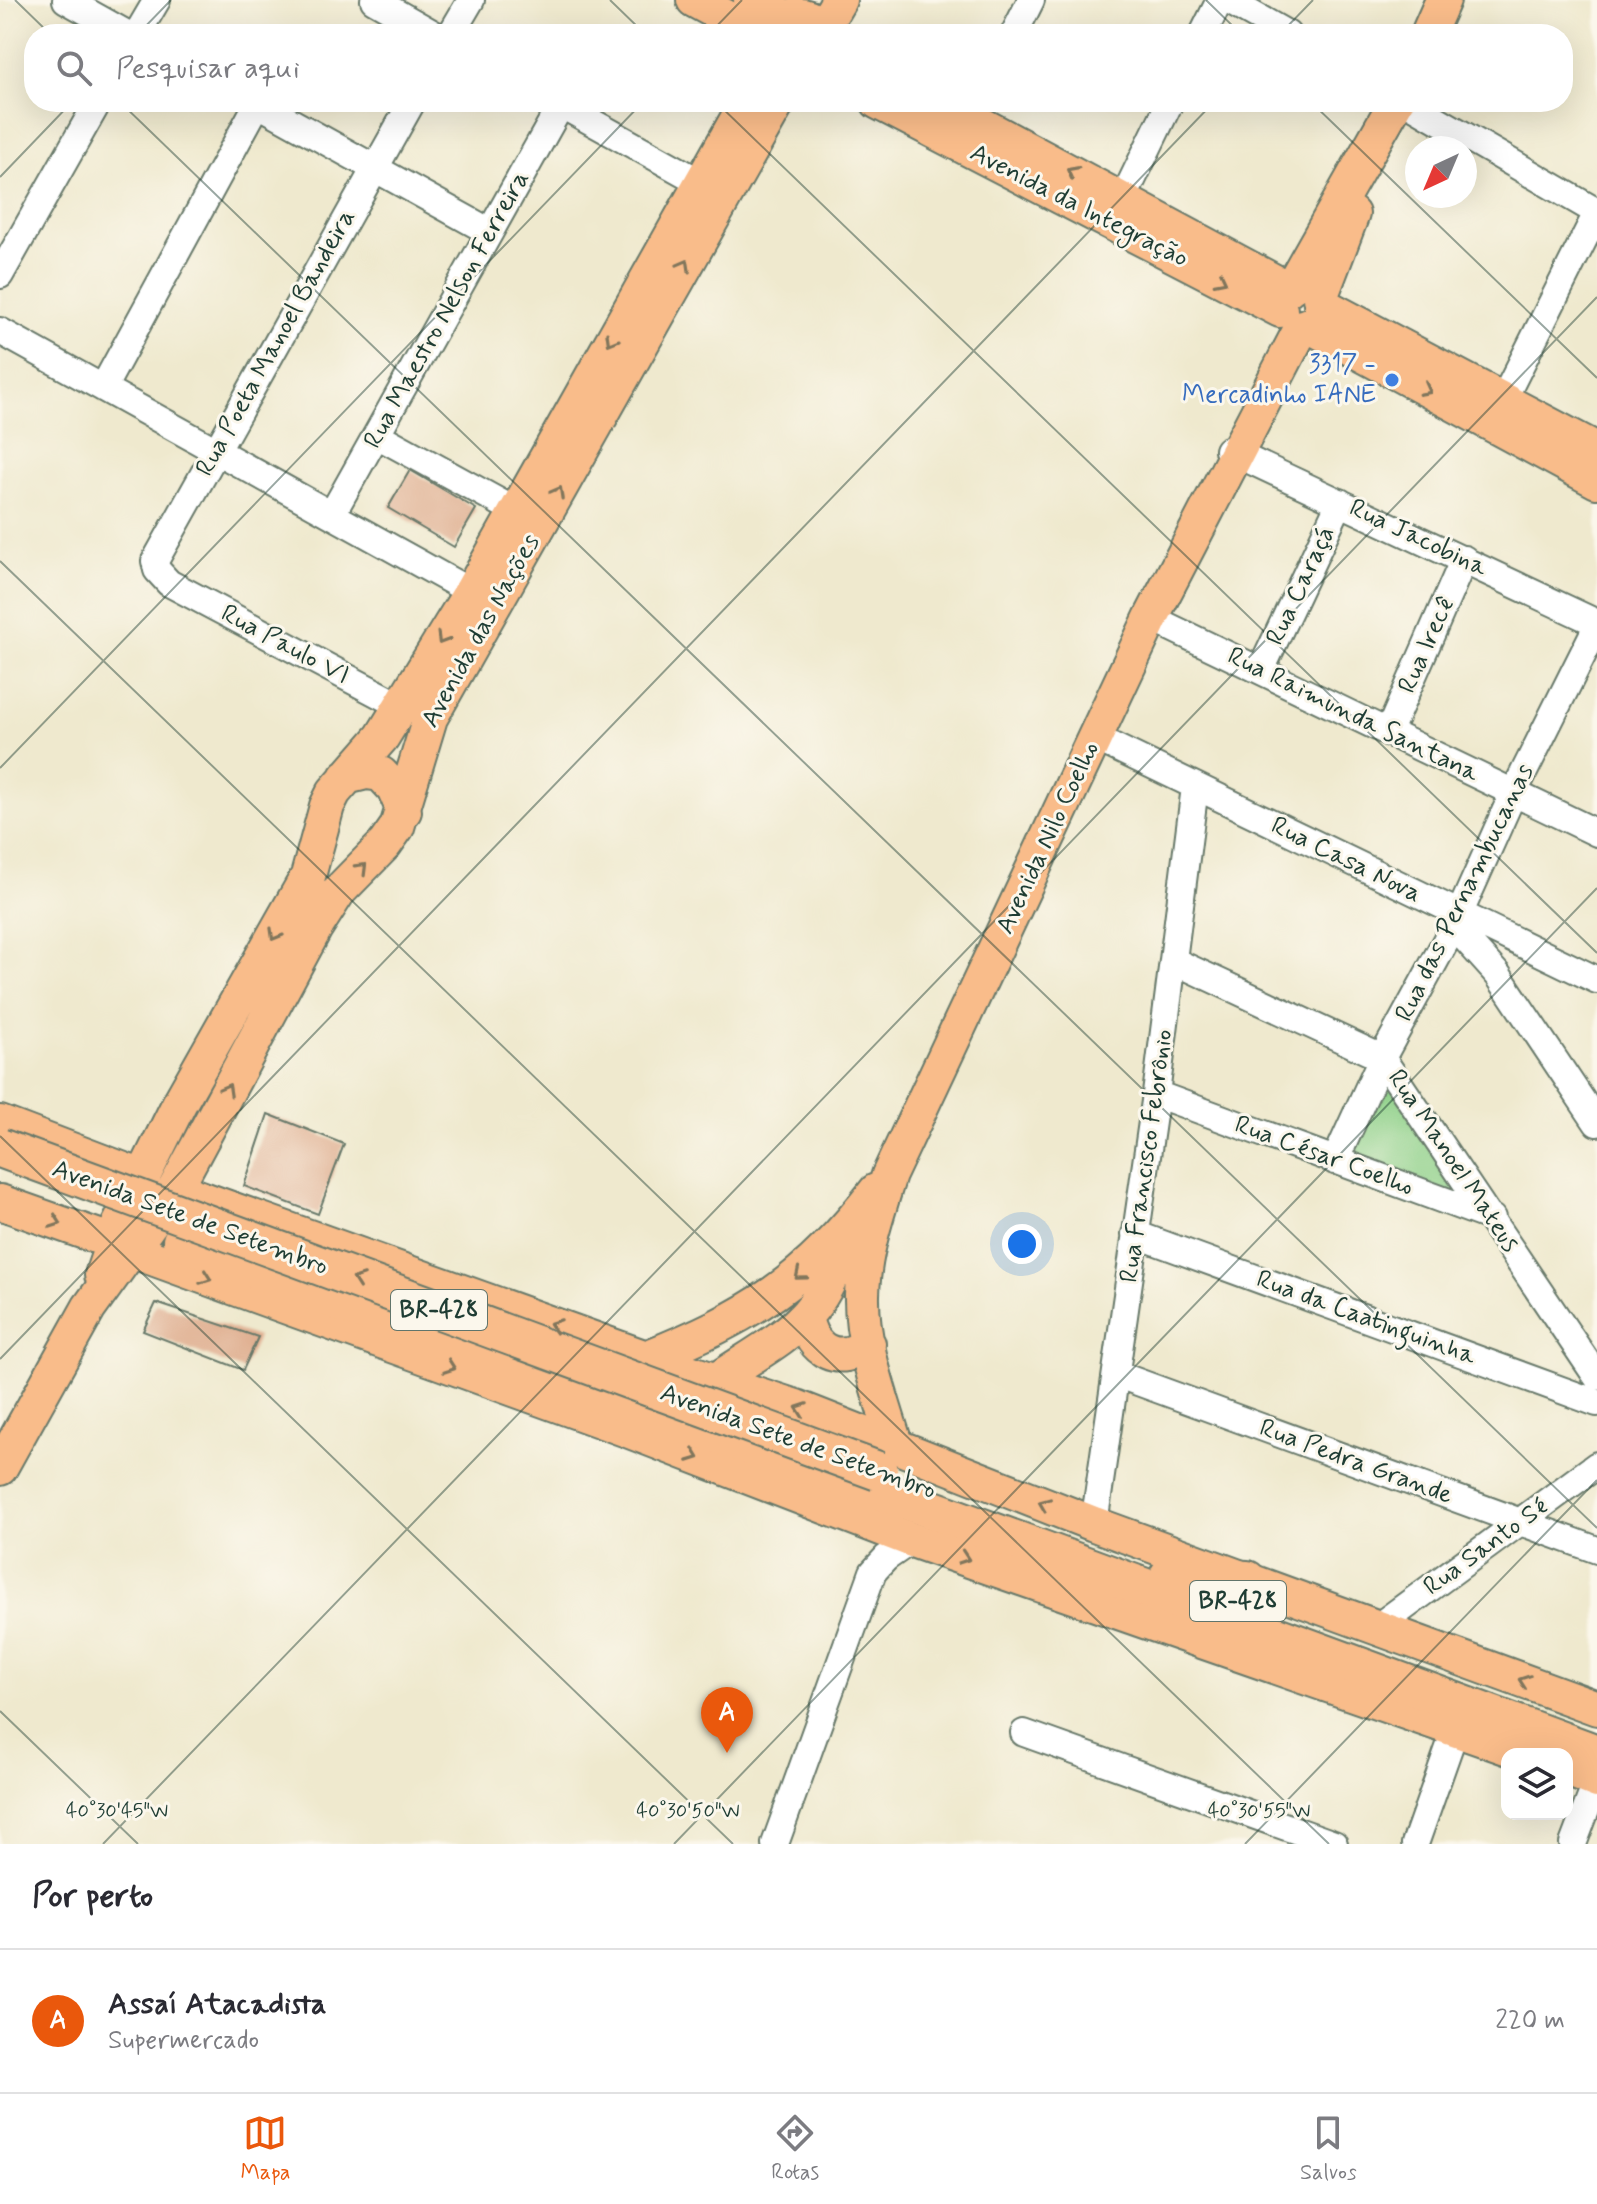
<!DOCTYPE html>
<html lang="pt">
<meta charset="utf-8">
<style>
body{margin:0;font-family:Mynerve,sans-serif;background:#f7f7f7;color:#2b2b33}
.controls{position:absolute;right:24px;bottom:24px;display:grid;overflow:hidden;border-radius:16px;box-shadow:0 8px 32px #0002}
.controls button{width:72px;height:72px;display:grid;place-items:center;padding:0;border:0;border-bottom:2px solid #e1e1e2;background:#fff;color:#2b2b33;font:40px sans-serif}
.compass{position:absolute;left:1405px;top:136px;width:72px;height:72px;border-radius:50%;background:#fff;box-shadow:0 8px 32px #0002;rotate:224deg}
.you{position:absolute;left:1022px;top:1244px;width:28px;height:28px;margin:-20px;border:6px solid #fff;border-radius:50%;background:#1a73e8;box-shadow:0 0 0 12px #1a73e833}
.badge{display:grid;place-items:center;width:52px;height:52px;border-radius:50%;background:#ea580c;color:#fff;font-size:26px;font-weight:700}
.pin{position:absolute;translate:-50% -66px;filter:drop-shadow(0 2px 4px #0008)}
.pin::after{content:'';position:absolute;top:42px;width:28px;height:24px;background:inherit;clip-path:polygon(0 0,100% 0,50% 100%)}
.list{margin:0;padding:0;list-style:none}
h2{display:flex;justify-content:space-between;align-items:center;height:104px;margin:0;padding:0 32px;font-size:34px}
h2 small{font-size:26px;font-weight:400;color:#7c7c81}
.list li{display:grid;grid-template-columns:52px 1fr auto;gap:24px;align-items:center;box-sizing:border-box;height:144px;padding:0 32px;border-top:2px solid #e1e1e2}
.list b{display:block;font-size:30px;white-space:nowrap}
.list p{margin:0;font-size:26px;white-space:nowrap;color:#7c7c81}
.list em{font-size:26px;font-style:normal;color:#7c7c81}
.icon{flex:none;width:44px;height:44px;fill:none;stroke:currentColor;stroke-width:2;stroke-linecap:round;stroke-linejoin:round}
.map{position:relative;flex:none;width:1597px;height:1844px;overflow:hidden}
.search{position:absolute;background:#fff;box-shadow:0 8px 32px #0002;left:24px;right:24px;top:24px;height:88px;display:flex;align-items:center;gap:20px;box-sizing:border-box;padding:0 28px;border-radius:32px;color:#7c7c81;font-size:30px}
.sheet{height:248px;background:#fff}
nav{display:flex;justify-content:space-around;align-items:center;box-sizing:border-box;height:112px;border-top:2px solid #e1e1e2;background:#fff;font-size:22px;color:#7c7c81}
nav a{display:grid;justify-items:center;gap:4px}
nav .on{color:#ea580c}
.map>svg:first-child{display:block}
.green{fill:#8dd088;stroke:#56865e;stroke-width:2}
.building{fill:#e0b092}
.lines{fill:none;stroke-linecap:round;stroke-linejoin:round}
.minor-casing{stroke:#68796a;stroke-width:30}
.major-casing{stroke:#68796a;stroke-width:38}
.highway-casing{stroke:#68796a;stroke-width:42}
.minor{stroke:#fff;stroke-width:26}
.major{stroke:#f9bc8a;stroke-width:34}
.highway{stroke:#f9bc8a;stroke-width:38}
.highway-bridge-casing{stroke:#68796a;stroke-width:42;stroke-linecap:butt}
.highway-bridge{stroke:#f9bc8a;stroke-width:38}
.oneway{stroke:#81765b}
.ticks{fill:none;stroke:#1f3d34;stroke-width:2;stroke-opacity:0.45}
.shop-dot{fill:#3f7fe0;stroke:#fbf7ec;stroke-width:3}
.labels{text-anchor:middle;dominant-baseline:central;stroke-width:6;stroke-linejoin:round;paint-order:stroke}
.shield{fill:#fbf7ec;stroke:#61756b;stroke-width:2}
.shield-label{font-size:24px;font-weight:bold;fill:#1f3d34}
.street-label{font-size:26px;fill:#1f3d34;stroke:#fbf7ec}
.shop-label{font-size:26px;fill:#366cbe;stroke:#fbf7ec;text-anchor:end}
.ticks-label{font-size:20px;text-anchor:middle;fill:#1f3d34;stroke:#fbf7ec;stroke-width:6;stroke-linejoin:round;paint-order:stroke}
</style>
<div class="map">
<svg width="1597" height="1844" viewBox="0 0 1597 1844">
<rect width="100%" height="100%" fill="#fbf7ec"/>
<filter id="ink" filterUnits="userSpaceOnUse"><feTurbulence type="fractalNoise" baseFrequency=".0125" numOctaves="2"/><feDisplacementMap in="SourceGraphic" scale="16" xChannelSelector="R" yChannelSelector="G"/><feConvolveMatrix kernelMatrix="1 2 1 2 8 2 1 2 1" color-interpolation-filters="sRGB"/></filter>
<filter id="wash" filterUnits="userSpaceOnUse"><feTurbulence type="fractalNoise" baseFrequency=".006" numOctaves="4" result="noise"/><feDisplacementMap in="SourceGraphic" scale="32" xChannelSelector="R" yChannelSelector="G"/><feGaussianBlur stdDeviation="1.8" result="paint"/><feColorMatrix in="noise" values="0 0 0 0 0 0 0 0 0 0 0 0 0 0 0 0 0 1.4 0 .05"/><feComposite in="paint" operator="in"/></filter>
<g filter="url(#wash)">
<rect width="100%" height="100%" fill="#efe9ce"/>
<!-- green -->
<path class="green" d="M1383 1065 1482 1208 1348 1155Z"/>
<g id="blocks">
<!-- building -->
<path class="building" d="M410 470 476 509 454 547 388 508Z
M268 1114 344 1144 318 1214 244 1186Z
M156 1303 258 1337 243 1370 143 1331Z"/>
</g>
</g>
<g filter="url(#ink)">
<use href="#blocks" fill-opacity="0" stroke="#68796a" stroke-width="2"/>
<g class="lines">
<!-- minor casing -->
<g class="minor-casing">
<path id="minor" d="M66 0 127 34
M374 0 434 34
M1227 0 1287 34
M137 34 157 0
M451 34 471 0
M1014 34 1031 0
M1203 34 1220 0
M255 102 490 232
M556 102 700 182
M1407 102 1597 212
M1123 199 1170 102
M0 275 98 102
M0 331 471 592
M103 388 258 103
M1503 400 1597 213
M377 435 514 510
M1228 450 1597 623
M332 514 561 105
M1151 618 1597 833
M1261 670 1340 502
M401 706 169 583 157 570 155 561 412 102
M1389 731 1464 559
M1096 738 1597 980
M1454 926 1498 975 1597 1123
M1174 961 1382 1058 1597 1377
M1156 1094 1492 1218
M1335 1161 1382 1058 1454 926 1513 794 1597 626
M1135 1234 1597 1403
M1116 1374 1597 1550
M1094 1524 1156 1094 1195 787
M1376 1628 1597 1465
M1024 1733 1334 1844
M775 1844 873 1572 886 1558 912 1540
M1415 1844 1456 1728
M1573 1844 1597 1781"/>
</g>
<!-- major casing -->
<g class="major-casing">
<path id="major" d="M694 0 757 34
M751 0 786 19
M822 29 839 0
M775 34 786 19C802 12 816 17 824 34
M1428 34 1443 0
M878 102 1280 310
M939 102 1288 289
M1292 286 1396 102
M1320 298 1352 214
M1321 304 1597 450
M1308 325 1597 481
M346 777 366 772 381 774 394 788 404 811
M0 1123 142 1177
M175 1189 646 1358 796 1407 1094 1524 1597 1708
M0 1202 113 1242
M133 1251 627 1430 912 1540 1526 1754
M102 1275 119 1225 179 1104 308 876 327 806 334 792 382 737 471 592 747 102
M805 1317C812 1352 838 1366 868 1344
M646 1358C751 1316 806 1282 876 1191
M715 1381C786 1333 821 1324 846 1236
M895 1444C881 1397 861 1345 862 1295 863 1253 877 1214 889 1175L1151 618 1302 327
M0 1468 89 1308 175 1189 315 928 338 892 385 844 397 827 430 718 778 102
M1567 1769 1597 1781"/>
</g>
<!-- highway casing -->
<g class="highway-casing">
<path id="highway" d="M182 1241 400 1325 879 1490 1597 1754
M679 1398 715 1381
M1169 1576 1247 1580"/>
</g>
<!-- minor -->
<use href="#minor" class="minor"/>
<!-- major -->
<use href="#major" class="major"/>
<!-- highway -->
<use href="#highway" class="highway"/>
<!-- highway-bridge casing -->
<g class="highway-bridge-casing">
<path id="highway-bridge" d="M0 1148 878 1471"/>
</g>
<!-- highway-bridge -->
<use href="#highway-bridge" class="highway-bridge"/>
</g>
<!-- one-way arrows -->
<defs><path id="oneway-chevron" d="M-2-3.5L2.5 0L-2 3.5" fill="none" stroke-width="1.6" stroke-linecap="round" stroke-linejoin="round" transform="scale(2)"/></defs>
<g class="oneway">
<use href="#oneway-chevron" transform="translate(1072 172) rotate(-152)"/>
<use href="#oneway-chevron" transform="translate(685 265) rotate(-61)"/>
<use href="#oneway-chevron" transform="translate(1221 280) rotate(27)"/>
<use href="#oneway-chevron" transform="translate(611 340) rotate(120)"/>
<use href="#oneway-chevron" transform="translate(1426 390) rotate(28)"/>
<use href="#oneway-chevron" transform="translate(558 492) rotate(-61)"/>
<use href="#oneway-chevron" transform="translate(442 639) rotate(121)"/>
<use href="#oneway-chevron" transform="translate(362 868) rotate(-45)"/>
<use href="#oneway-chevron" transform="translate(275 935) rotate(120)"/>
<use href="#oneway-chevron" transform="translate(227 1089) rotate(-61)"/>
<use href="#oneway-chevron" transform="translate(56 1222) rotate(20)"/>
<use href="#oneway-chevron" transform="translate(800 1275) rotate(140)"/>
<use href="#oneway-chevron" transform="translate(206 1278) rotate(20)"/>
<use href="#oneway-chevron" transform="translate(358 1280) rotate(-160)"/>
<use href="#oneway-chevron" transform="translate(555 1325) rotate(-160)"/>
<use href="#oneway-chevron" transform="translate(450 1367) rotate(20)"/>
<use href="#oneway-chevron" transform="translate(801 1409) rotate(-160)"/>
<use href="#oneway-chevron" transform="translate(694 1456) rotate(21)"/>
<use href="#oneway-chevron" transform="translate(1044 1504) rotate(-158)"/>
<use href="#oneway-chevron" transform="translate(964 1558) rotate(19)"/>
<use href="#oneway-chevron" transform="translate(1524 1681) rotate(-160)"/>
</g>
</g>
<!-- ticks -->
<path class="ticks" d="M15 0 50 34M610 0 645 34M1206 0 1241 34M138 34 171 0M709 34 742 0M1280 34 1313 0M120 102 1597 1528M716 102 1597 953M1311 102 1597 378M0 177 72 102M0 561 1329 1844M0 768 643 102M0 1136 733 1844M0 1359 1214 102M0 1711 138 1844M103 1844 1597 297M674 1844 1597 888M1245 1844 1597 1480"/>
<!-- markers -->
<circle class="shop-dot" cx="1392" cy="380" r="8"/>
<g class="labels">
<!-- shield labels -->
<g class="shield">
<rect x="391" y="1290" width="96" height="40" rx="6"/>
<rect x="1190" y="1581" width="96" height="40" rx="6"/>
</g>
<g class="shield-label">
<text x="439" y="1310">BR-428</text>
<text x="1238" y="1601">BR-428</text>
</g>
<!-- street labels -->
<g class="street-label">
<text transform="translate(1079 206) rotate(27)">Avenida da Integração</text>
<text transform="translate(447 310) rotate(-61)">Rua Maestro Nelson Ferreira</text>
<text transform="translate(276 343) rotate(-61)">Rua Poeta Manoel Bandeira</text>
<text transform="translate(1418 538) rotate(25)">Rua Jacobina</text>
<text transform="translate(1301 586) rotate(-65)">Rua Caraçá</text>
<text transform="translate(481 631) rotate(-61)">Avenida das Nações</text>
<text transform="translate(285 645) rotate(28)">Rua Paulo VI</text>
<text transform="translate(1427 645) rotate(-66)">Rua Irecê</text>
<text transform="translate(1353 715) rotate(26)">Rua Raimunda Santana</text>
<text transform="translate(1048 838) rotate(-65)">Avenida Nilo Coelho</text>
<text transform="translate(1346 860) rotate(26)">Rua Casa Nova</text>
<text transform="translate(1465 893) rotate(-64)">Rua das Pernambucanas</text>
<text transform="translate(1147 1156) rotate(-82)">Rua Francisco Febrônio</text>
<text transform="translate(1324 1156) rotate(20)">Rua César Coelho</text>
<text transform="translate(1453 1161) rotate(56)">Rua Manoel Mateus</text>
<text transform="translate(190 1218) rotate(20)">Avenida Sete de Setembro</text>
<text transform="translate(1366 1318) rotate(20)">Rua da Caatinguinha</text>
<text transform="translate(798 1442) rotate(20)">Avenida Sete de Setembro</text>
<text transform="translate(1356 1462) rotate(20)">Rua Pedra Grande</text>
<text transform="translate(1486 1547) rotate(-36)">Rua Santo Sé</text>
</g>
<!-- shop labels -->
<g class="shop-label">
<text x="1376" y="365">3317 -<tspan x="1376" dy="30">Mercadinho IANE</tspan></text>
</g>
</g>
<g class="ticks-label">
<text x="117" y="1817">40°30'45"W</text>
<text x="688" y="1817">40°30'50"W</text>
<text x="1259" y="1817">40°30'55"W</text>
</g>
</svg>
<div class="controls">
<button><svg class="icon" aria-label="layers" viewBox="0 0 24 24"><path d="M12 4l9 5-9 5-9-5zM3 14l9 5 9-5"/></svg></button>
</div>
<svg class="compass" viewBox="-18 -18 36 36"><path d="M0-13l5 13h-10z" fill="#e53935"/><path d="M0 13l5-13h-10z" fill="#7c7c81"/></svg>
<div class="you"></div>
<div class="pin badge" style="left:727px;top:1753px">A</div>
<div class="search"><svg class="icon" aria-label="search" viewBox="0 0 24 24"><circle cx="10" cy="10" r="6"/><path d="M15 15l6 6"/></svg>Pesquisar aqui</div>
</div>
<section class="sheet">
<h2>Por perto<small></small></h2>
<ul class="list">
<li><span class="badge">A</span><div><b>Assaí Atacadista</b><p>Supermercado</p></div><em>220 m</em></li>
</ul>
</section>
<nav>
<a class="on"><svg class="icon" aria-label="map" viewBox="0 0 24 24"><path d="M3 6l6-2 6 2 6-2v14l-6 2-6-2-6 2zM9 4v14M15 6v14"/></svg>Mapa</a>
<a><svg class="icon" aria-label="directions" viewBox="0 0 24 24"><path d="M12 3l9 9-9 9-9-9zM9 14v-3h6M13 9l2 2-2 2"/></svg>Rotas</a>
<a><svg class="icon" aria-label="saved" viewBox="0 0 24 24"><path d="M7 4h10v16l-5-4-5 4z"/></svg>Salvos</a>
</nav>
